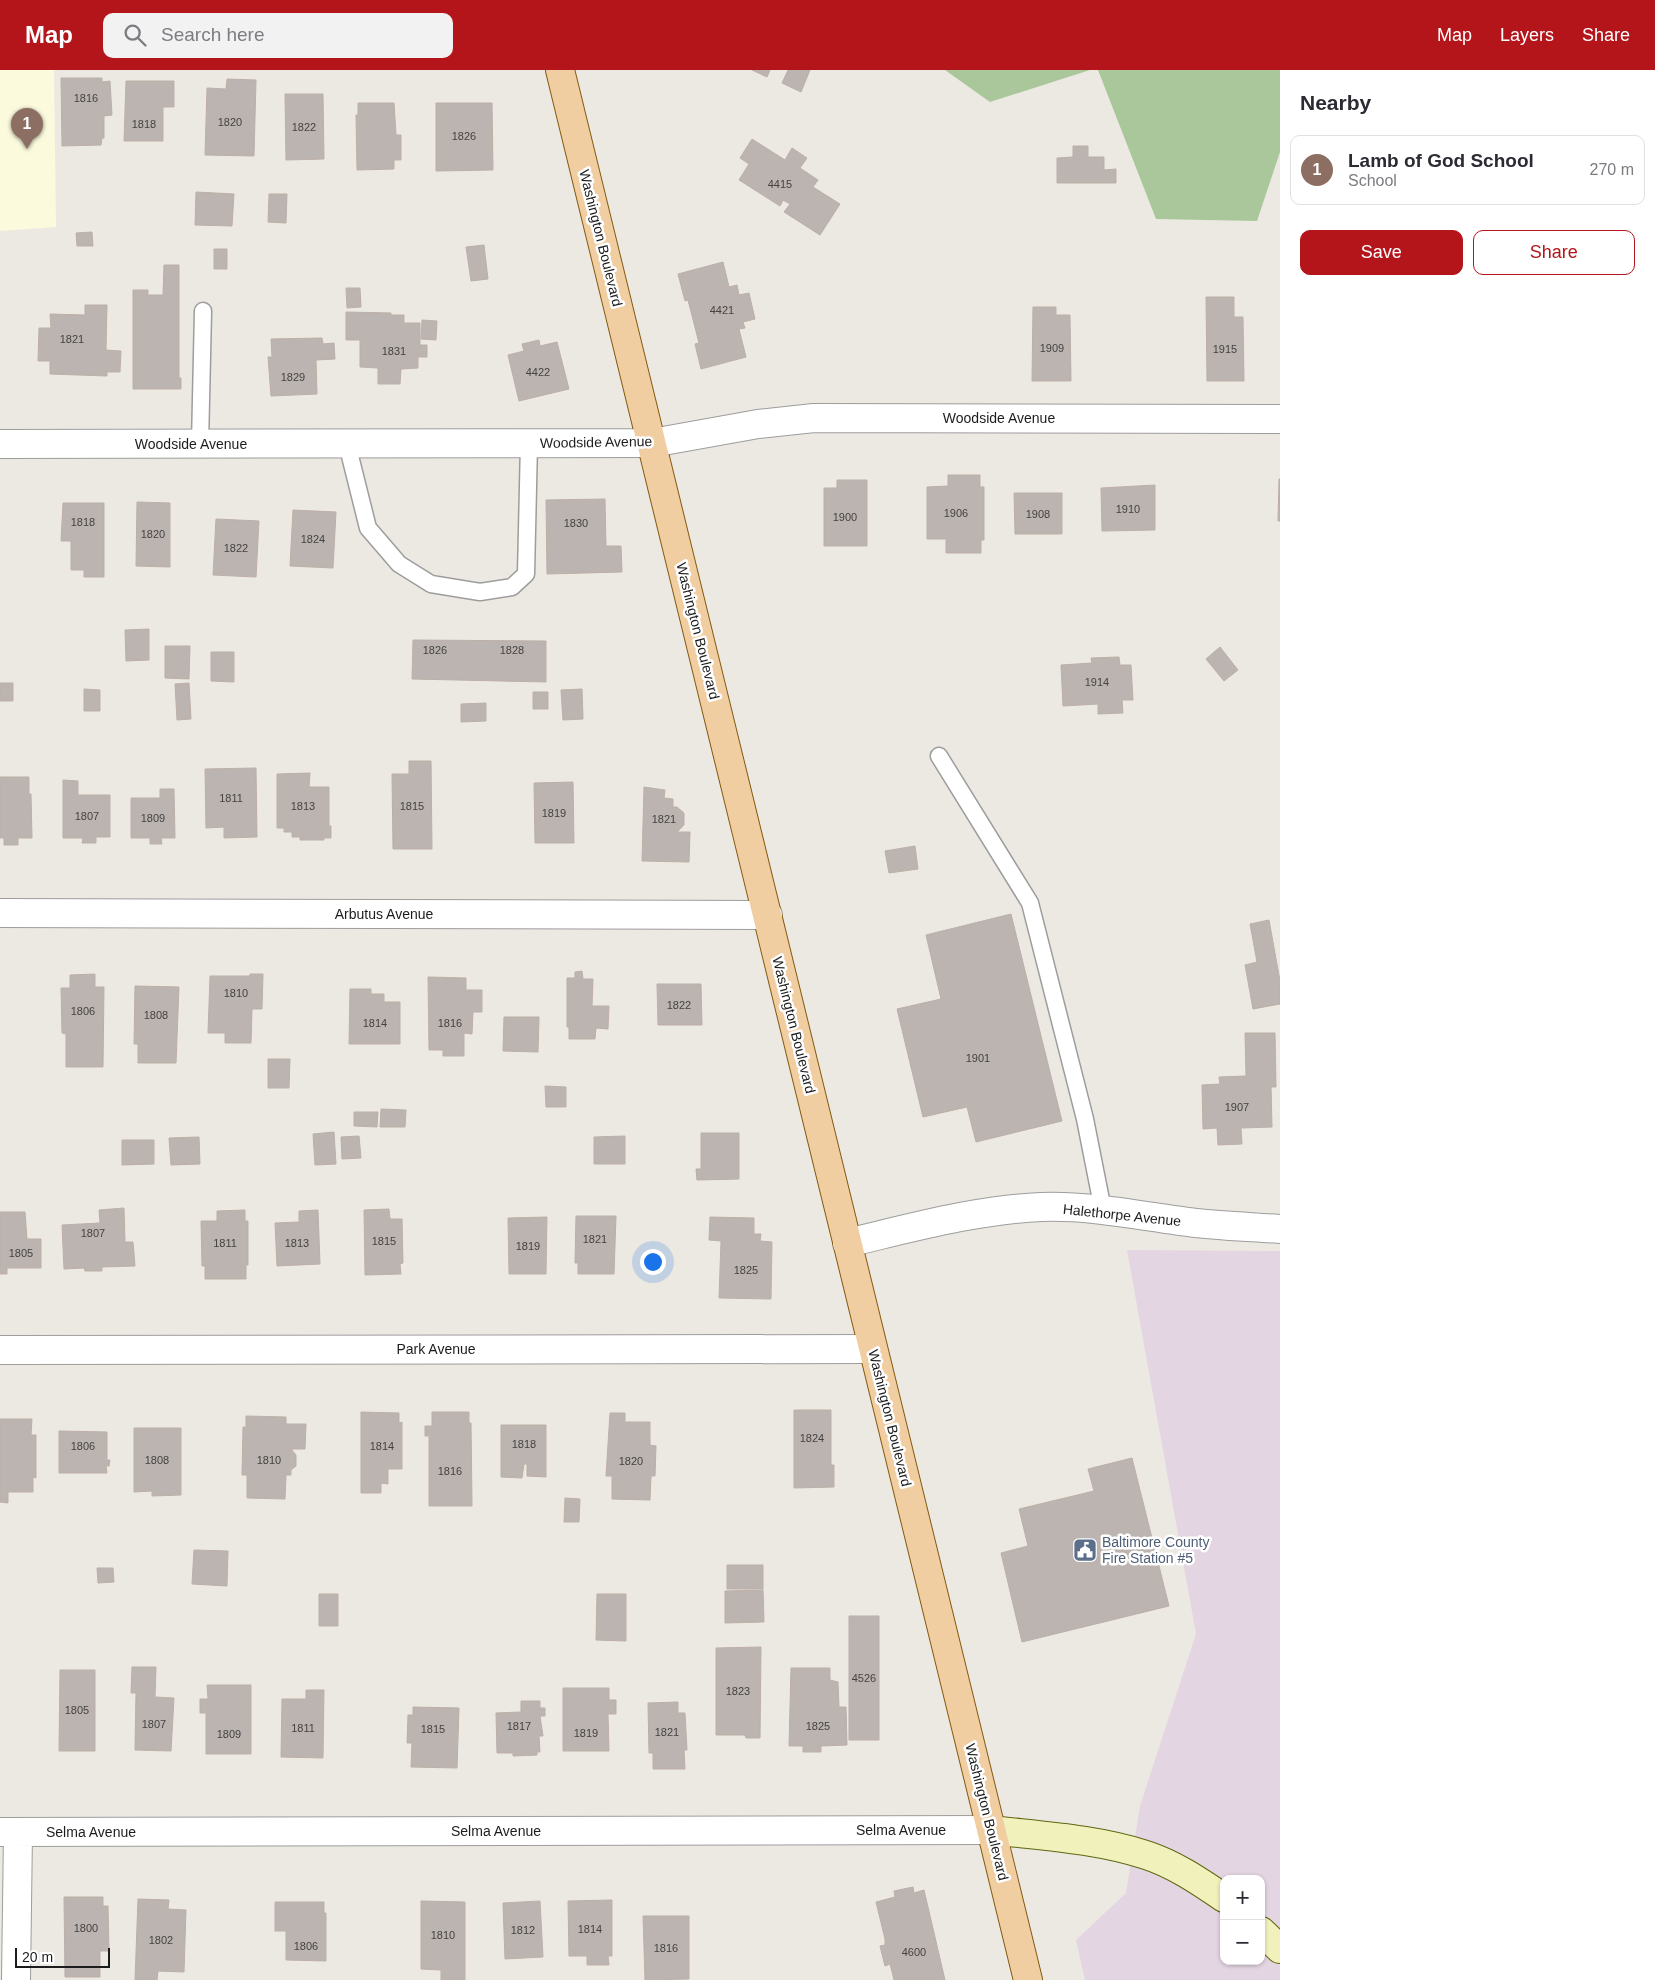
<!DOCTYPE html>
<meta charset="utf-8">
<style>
body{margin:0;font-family:Arial,sans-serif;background:#f2f2f3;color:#2b2b33}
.controls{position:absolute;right:15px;bottom:15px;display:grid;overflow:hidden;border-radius:10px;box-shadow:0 1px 4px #0004}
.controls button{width:45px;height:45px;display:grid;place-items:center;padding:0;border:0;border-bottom:1px solid #e1e1e2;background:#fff;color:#2b2b33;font:25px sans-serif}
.scale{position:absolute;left:15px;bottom:12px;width:95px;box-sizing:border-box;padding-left:5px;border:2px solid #1c1c1c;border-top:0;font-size:14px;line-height:18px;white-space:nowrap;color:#1c1c1c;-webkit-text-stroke:4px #fff;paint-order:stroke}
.you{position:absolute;left:652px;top:1191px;width:18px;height:18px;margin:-12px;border:4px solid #fff;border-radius:50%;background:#1a73e8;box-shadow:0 0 0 8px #1a73e833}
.badge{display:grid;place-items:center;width:32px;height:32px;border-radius:50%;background:#b3151a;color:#fff;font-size:16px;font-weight:700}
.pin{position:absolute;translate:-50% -41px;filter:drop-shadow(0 1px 2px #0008)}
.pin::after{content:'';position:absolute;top:26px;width:18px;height:15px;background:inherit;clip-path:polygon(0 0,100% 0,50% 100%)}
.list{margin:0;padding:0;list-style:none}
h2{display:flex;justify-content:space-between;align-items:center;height:65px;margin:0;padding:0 20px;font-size:21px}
h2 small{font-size:16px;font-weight:400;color:#7c7c81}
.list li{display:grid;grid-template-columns:32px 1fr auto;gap:15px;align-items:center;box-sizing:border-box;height:70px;margin:0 10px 10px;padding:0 10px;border:1px solid #e1e1e2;border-radius:10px}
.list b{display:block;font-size:19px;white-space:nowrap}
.list p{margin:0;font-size:16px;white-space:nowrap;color:#7c7c81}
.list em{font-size:16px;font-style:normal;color:#7c7c81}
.actions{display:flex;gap:10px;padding:15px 20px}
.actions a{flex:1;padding:11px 0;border:1px solid #b3151a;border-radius:10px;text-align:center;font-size:18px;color:#b3151a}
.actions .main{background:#b3151a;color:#fff}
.icon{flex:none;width:28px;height:28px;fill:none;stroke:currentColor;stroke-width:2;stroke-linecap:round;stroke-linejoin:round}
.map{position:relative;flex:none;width:1280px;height:1910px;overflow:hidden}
header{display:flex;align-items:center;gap:30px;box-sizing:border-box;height:70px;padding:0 25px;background:#b3151a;color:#fff}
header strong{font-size:24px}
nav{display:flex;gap:28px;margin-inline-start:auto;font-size:18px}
.search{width:350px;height:45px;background:#f2f2f3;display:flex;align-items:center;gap:12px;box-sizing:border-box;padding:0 18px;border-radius:10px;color:#7c7c81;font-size:19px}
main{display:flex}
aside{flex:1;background:#fff}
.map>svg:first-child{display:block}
.industrial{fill:#e4d5e2;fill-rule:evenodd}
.education{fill:#fbfadd}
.forest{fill:#aac79b}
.building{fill:#bcb4b0;stroke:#bcafa7}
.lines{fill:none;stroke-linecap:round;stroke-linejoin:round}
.lane-casing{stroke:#9d9d9d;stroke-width:19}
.street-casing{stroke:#9d9d9d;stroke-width:30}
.secondary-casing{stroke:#5f6610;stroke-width:30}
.primary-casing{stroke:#845a10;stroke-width:30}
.lane{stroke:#fff;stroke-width:16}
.street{stroke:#fff;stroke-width:28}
.secondary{stroke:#f1f2bb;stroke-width:28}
.primary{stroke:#f1cda2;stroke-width:28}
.labels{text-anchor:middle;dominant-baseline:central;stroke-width:5;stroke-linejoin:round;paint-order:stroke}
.number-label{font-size:11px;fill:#444241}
.street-label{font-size:14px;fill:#1c1c1c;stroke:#fff}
.service-label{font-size:14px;fill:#4e5e75;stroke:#fff;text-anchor:start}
</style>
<header>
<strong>Map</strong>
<div class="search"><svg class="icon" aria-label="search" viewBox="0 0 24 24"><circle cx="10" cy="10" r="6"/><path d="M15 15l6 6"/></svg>Search here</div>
<nav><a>Map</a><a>Layers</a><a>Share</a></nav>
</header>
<main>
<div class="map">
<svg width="1280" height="1910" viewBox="0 0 1280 1910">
<rect width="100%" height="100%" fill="#ece9e2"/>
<!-- industrial -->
<path class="industrial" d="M1127 1180 1280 1181V1910H1085L1076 1870 1126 1823 1140 1736 1196 1564ZM1224 1809H1261V1891H1224Z"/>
<!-- education -->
<path class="education" d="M0 0H54L56 157 0 161Z"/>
<!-- forest -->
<path class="forest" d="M945 0H1090L990 32Z
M1098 0H1280V82L1257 151 1156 149Z"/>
<!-- building -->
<path class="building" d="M752 0H770L767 7Z
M788 0H810L801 22 782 13Z
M61 8H102V12L110 11 112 45 104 46V68H102L101 75 62 76Z
M227 9 256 10 254 86 205 85 207 18 226 19Z
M126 11H174V37H163V71H124Z
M285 24H323L324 89 286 90Z
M358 33H394L396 65H401V90H394V99L357 100 356 45H358Z
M436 33H492L493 100 436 101Z
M752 69 785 90 792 78 807 88 800 98 818 110 813 117 840 134 820 165 784 142 790 134 783 130 780 136 739 110 749 94 740 88Z
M1073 76H1088V87H1104V100L1116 99V113H1057V88L1073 87Z
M196 122 234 124 232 156 195 155Z
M269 124H287L286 153 268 152Z
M92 162 93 176H77L76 163Z
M484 175 488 209 471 211 466 177Z
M214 179H227V199H214Z
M723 192 729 217 737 215 739 225 749 223 755 249 743 252 745 258 739 259 746 287 701 299 695 274 699 273 688 230 685 231 678 204Z
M164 195H179V308H181V319H133V220H148V225H163Z
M346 218H360L361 237 347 238Z
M1206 227H1234V247H1243L1244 311H1207Z
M85 235H107L106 280 121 281 120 302H107V306L50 304V291H38L39 258H51L50 244 85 245Z
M1033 237H1056V245H1070L1071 311H1032Z
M346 242 391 243V245H404V253H420V275H427V287H418V298L401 299 400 314H378V298L360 297V270H346Z
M422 250 437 251 436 270 421 269Z
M322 268 323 274 334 273 335 289 316 290 317 324 271 326 268 287H272L271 269Z
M539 270 540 276 557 272 569 319 519 331 508 285 524 281 522 274Z
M948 405H980V417H984V470H981V483H946V469H927V417L948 416Z
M1279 409H1280V451H1278Z
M837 410H867V476H824V418H837Z
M1155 415V460L1102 461 1101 418Z
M1014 423H1062V464H1015Z
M605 429 606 476H621L622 502 547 504 546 430Z
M137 432 170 433V497L136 496Z
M63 433H104V507H84V500H71V471H61Z
M293 440 336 442 333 498 290 496Z
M216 449 259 451 256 507 213 505Z
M149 559V590L126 591 125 560Z
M413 570 546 571V612L412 609Z
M165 576H190L189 609 165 608Z
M1220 577 1238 600 1224 611 1206 589Z
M211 582H234V612L211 611Z
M1119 587 1120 595H1131L1133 630H1122L1123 643 1098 644V634L1063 636 1061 595 1092 593 1091 588Z
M0 613H13V631H0Z
M189 613 191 649 177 650 175 614Z
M84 619 100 620V641H84Z
M582 619 583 649 563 650 561 620Z
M533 622H548V639H533Z
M486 633V651L461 652V634Z
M409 691H431L432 779H393L392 704H409Z
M256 698 257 767 224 768V757L206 758 205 699Z
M310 703 309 717H329V756H331V768H324V770H300V767H292V762H284V758H277V704Z
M0 707H29V724H31L32 768H18V775H4V768H0Z
M63 710 78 711V725H110V767H96V773H82L83 768H63Z
M573 712 574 773H535L534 713Z
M644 717 665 720 664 728 673 729V737H677L684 743V755L677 762H690L689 792 642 791Z
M160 719H174L175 768H161L162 774H150V768H131V728H160Z
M915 776 918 799 889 803 885 781Z
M1011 844 1062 1051 976 1072 967 1037 923 1047 897 939 941 929 926 865Z
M1269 850 1280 911V934L1253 939 1245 895 1257 892 1250 854Z
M582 901 583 909H593L592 936H609L608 959 596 958 595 969H569V957H567V908H575V902Z
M95 904V917H104L103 997H66V964L62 963 61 918H70V905Z
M250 904H263L262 939H252L251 973H225V963H208L210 906H250Z
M428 907 466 908V920H482V942H473L472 964 464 963V986H443V980H429Z
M657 914H701L702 955H658Z
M135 916 179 917 176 993H138V974H134Z
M350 919H371V924H384V932H400V974H349Z
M504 947H539L538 982 503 981Z
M1245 963H1275L1276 1017H1271L1272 1057 1241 1058 1242 1074 1218 1075 1217 1058 1203 1059 1202 1015 1220 1014 1219 1007 1246 1006Z
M268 989H290L289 1018H268Z
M545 1016 566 1017V1037H546Z
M381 1039 406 1040 405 1057H380Z
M354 1042H378L377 1057 354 1056Z
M334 1062 336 1094 315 1095 313 1064Z
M701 1063H739V1109L697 1110 696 1099H701Z
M359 1066 361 1088 342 1089 341 1067Z
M625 1066V1094H594V1067Z
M199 1067 200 1094 171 1095 169 1068Z
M122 1070H154V1094L122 1095Z
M124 1138 125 1172H133L135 1196 102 1197V1201H85L84 1198 64 1199 62 1155 100 1153 99 1140Z
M389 1139 390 1149H402L403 1193 400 1194 401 1204 365 1205 364 1140Z
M245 1140V1151H248V1195H246V1209H205V1196H202L201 1151H217V1141Z
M318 1140 320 1194 277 1196 275 1153 299 1152V1141Z
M0 1142H25L27 1169H41V1198H7V1204H0Z
M576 1146H616L614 1204H578V1193H575Z
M547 1147 546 1204H509L508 1148Z
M710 1147 754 1148V1164H761L760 1171 772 1172 771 1229 719 1228 721 1171 709 1170Z
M794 1340H831V1395H834V1417L794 1418Z
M361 1342 399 1343V1353L402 1352V1399H388V1414L381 1413V1423H361Z
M432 1342H469V1353H471L472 1436H429V1366H425V1356H432Z
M610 1343H625V1352H650V1375L656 1376 655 1406H651L650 1430 612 1429V1406H606Z
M246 1346 286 1347V1354H306L305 1379H291L296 1385V1396L291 1400V1405H286L285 1429 247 1428V1405H242L243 1357H246Z
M0 1349H32L31 1365H36V1408L33 1407V1422H8V1433L0 1432Z
M501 1355H546V1407L527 1406V1394H524L522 1408 501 1407Z
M134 1358H181V1425L152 1426V1421L134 1422Z
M59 1361 107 1362V1390H110L109 1396H106L107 1403H59Z
M1132 1388 1169 1536 1022 1572 1001 1483 1028 1476 1019 1439 1094 1421 1088 1399Z
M565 1428 580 1429 579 1452H564Z
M194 1480 228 1481 227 1516 192 1514Z
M727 1495H763V1519H727Z
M97 1498H113L114 1512 98 1513Z
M763 1520 764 1552 725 1553V1521Z
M319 1524H338V1556H319Z
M597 1524H626V1571L596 1570Z
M849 1546H879V1670H849Z
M761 1577 760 1668H746L745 1665H716V1578Z
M132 1597H156L155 1627 174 1628 171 1681 135 1680 136 1623H131Z
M791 1598H830V1610L838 1612 839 1637H846L847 1675 821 1676V1682H803V1676H789Z
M60 1600H95V1681H59Z
M207 1615H251V1684H206V1643H200V1629H208Z
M563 1618H609V1630H616V1644H608L609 1681H563Z
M306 1620H324L323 1688 281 1687 282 1629H306Z
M521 1631H540V1638H545V1646H540L543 1666H539L540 1682H537V1685L513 1686V1683H497L496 1643 521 1642Z
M678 1632V1643H685L687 1680H684L685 1699H653V1683H649L648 1633Z
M413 1637 459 1638 457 1698 411 1697 412 1673H407L408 1645H413Z
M913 1817 914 1823 924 1820 945 1910H894L890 1894 885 1896 880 1876 885 1875V1869L876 1832 895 1827 894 1821Z
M64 1827H103V1836H108L109 1881H100V1907H65Z
M138 1829 169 1830 168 1839 186 1840 184 1902 158 1901 157 1910H135Z
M612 1830V1886H608L609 1895H587V1886H569L568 1831Z
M421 1831 465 1832V1910H441V1900L421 1899Z
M540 1831 543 1887 505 1889 503 1833Z
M275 1832H324V1843H326V1891L286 1890V1861H275Z
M643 1846H689V1909L645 1910Z"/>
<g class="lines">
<!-- lane casing -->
<g class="lane-casing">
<path id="lane" d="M200 374 203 241
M347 374 368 458 399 494 431 514 480 522 512 517 526 504 529 373
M939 686 1030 833 1085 1049 1103 1140"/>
</g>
<!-- street casing -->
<g class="street-casing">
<path id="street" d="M0 374 652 373 758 354 814 348 1280 349
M0 843 768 845
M847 1173C911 1158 975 1140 1041 1137 1093 1135 1145 1147 1196 1153 1224 1156 1252 1157 1280 1159
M0 1280 872 1279
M0 1762 991 1760
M16 1910 18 1762"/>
</g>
<!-- secondary casing -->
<g class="secondary-casing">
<path id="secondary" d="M991 1760C1043 1766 1097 1769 1146 1785 1174 1794 1199 1811 1224 1828
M1261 1861 1280 1879"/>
</g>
<!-- primary casing -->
<g class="primary-casing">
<path id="primary" d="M560 0 1028 1910"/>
</g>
<!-- lane -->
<use href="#lane" class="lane"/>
<!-- street -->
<use href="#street" class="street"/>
<!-- secondary -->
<use href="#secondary" class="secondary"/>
<!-- primary -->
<use href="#primary" class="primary"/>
</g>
<!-- icons -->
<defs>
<g id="civic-square" transform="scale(1.25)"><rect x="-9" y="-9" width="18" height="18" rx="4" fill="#5c6f8a" stroke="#fff"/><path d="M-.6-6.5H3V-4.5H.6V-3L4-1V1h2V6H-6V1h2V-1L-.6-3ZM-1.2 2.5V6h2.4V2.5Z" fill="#fff"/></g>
</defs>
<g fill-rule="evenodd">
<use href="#civic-square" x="1085" y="1480"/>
</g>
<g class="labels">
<!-- number labels -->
<g class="number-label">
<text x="86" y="28">1816</text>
<text x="230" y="52">1820</text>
<text x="144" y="54">1818</text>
<text x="304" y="57">1822</text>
<text x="464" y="66">1826</text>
<text x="780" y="114">4415</text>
<text x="722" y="240">4421</text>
<text x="72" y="269">1821</text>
<text x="1052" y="278">1909</text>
<text x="1225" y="279">1915</text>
<text x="394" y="281">1831</text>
<text x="538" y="302">4422</text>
<text x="293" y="307">1829</text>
<text x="1128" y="439">1910</text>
<text x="956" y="443">1906</text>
<text x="1038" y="444">1908</text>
<text x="845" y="447">1900</text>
<text x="83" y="452">1818</text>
<text x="576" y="453">1830</text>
<text x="153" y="464">1820</text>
<text x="313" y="469">1824</text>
<text x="236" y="478">1822</text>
<text x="435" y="580">1826</text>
<text x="512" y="580">1828</text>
<text x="1097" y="612">1914</text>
<text x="231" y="728">1811</text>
<text x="303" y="736">1813</text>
<text x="412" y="736">1815</text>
<text x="554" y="743">1819</text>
<text x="87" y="746">1807</text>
<text x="153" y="748">1809</text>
<text x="664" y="749">1821</text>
<text x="236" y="923">1810</text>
<text x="679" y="935">1822</text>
<text x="83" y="941">1806</text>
<text x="156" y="945">1808</text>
<text x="375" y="953">1814</text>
<text x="450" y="953">1816</text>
<text x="978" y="988">1901</text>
<text x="1237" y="1037">1907</text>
<text x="93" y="1163">1807</text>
<text x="595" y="1169">1821</text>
<text x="384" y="1171">1815</text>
<text x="225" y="1173">1811</text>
<text x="297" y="1173">1813</text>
<text x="528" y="1176">1819</text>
<text x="21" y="1183">1805</text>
<text x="746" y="1200">1825</text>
<text x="812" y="1368">1824</text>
<text x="524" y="1374">1818</text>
<text x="83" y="1376">1806</text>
<text x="382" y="1376">1814</text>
<text x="157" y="1390">1808</text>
<text x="269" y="1390">1810</text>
<text x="631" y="1391">1820</text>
<text x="450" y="1401">1816</text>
<text x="864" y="1608">4526</text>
<text x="738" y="1621">1823</text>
<text x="77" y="1640">1805</text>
<text x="154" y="1654">1807</text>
<text x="519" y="1656">1817</text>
<text x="818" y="1656">1825</text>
<text x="303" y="1658">1811</text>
<text x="433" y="1659">1815</text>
<text x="667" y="1662">1821</text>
<text x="586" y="1663">1819</text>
<text x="229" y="1664">1809</text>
<text x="86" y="1858">1800</text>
<text x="590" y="1859">1814</text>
<text x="523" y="1860">1812</text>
<text x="443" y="1865">1810</text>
<text x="161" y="1870">1802</text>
<text x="306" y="1876">1806</text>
<text x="666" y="1878">1816</text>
<text x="914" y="1882">4600</text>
</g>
<!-- street labels -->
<g class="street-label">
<text transform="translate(601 168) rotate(76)">Washington Boulevard</text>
<text x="999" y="348">Woodside Avenue</text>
<text transform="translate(596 372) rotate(-1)">Woodside Avenue</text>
<text x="191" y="374">Woodside Avenue</text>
<text transform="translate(698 561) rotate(76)">Washington Boulevard</text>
<text x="384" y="844">Arbutus Avenue</text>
<text transform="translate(794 955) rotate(76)">Washington Boulevard</text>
<text transform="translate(1122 1145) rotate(6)">Halethorpe Avenue</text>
<text x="436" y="1279">Park Avenue</text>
<text transform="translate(890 1348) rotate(76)">Washington Boulevard</text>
<text transform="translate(987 1742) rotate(76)">Washington Boulevard</text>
<text x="901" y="1760">Selma Avenue</text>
<text x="496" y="1761">Selma Avenue</text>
<text x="91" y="1762">Selma Avenue</text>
</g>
<!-- service labels -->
<g class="service-label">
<text x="1102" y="1472">Baltimore County<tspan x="1102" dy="16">Fire Station #5</tspan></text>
</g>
</g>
</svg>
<div class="controls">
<button>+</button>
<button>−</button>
</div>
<div class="scale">20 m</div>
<div class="you"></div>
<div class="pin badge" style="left:27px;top:79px;background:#8d6e63">1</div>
</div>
<aside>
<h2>Nearby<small></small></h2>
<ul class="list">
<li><span class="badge" style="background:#8d6e63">1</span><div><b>Lamb of God School</b><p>School</p></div><em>270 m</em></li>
</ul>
<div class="actions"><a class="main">Save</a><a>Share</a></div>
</aside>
</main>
